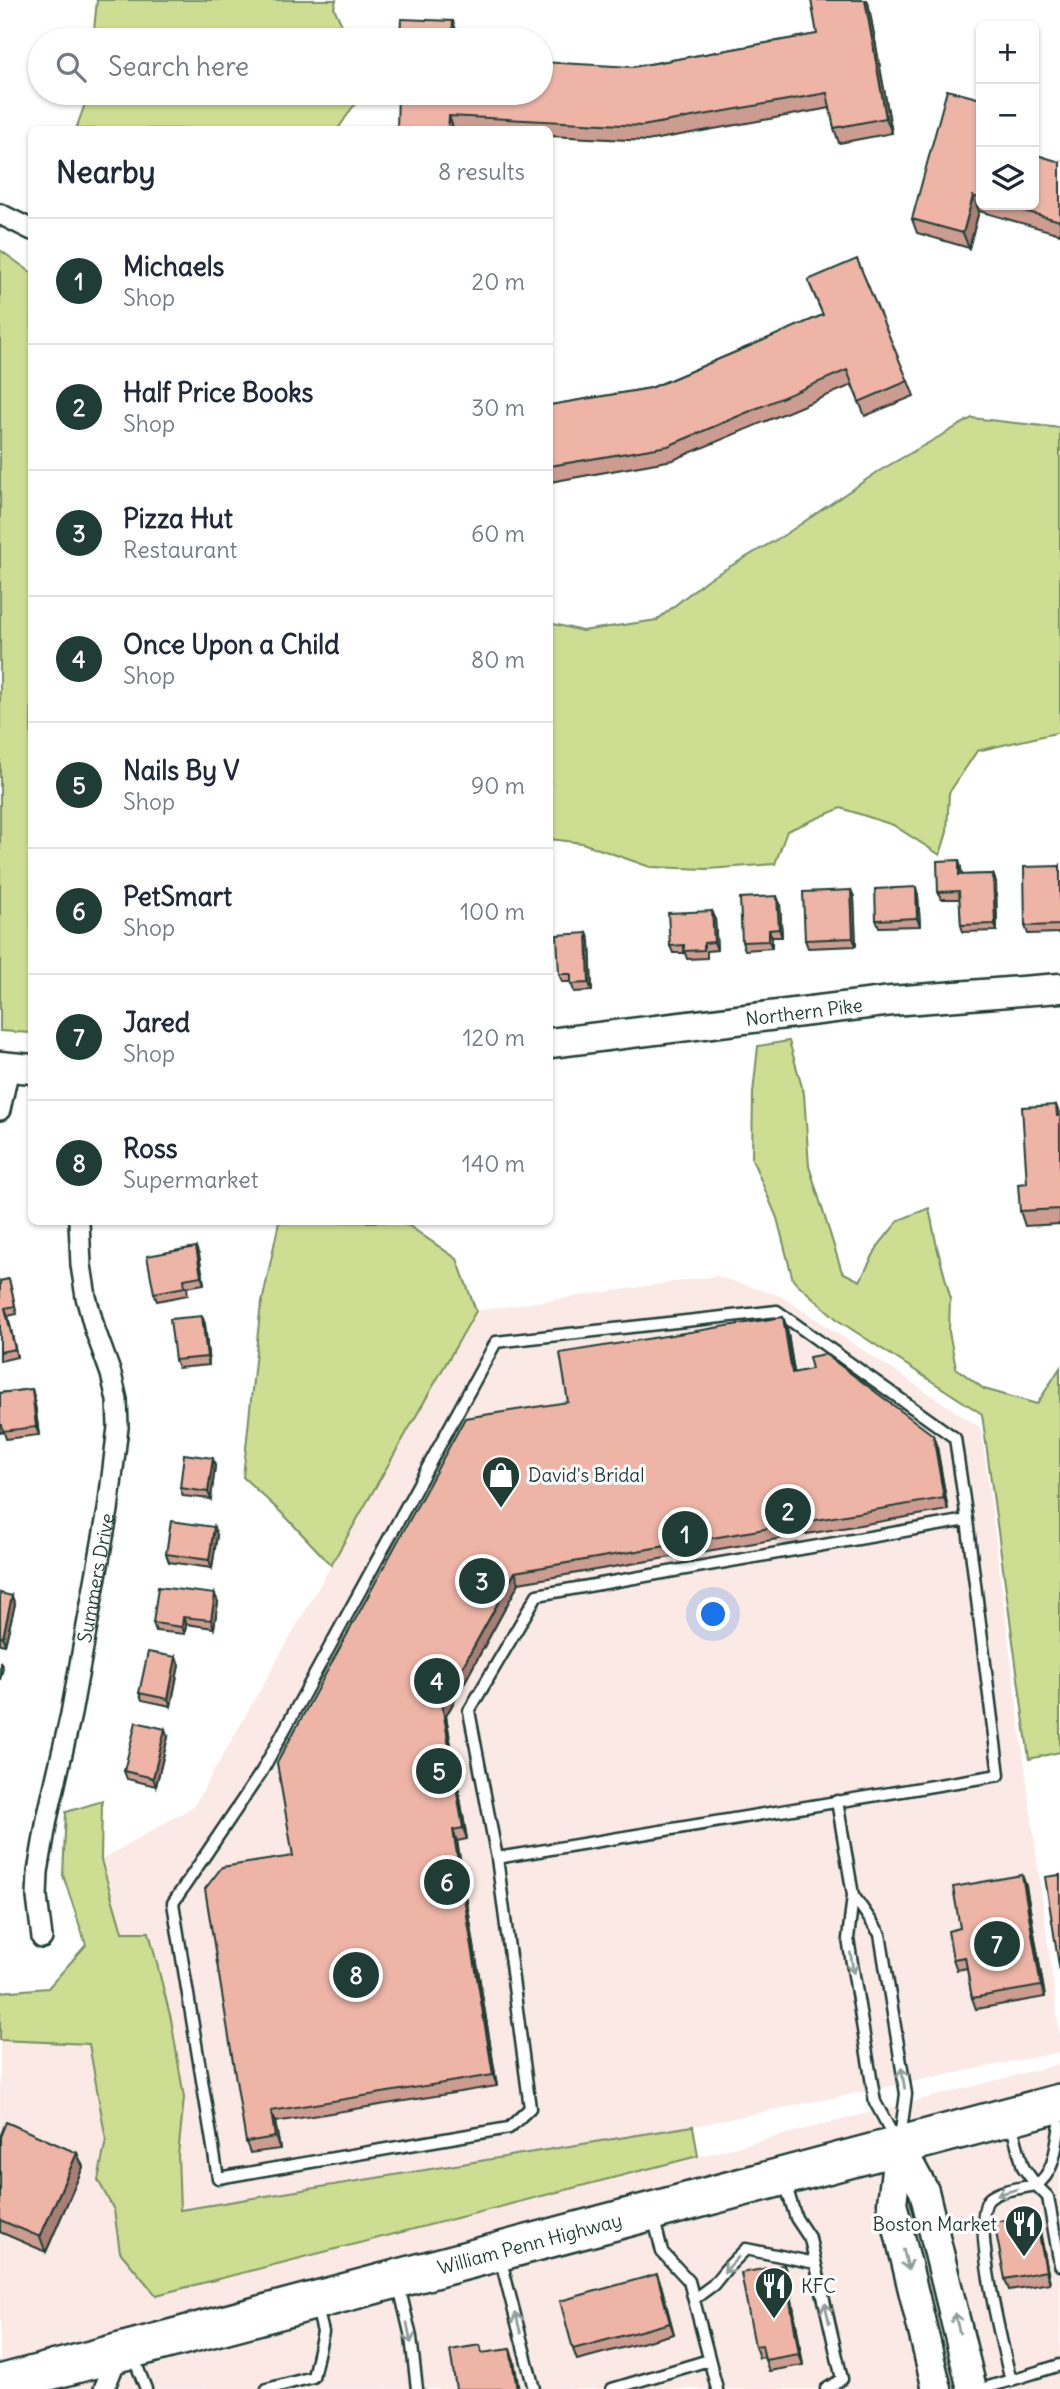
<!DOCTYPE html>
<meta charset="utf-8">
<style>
body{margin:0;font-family:Delius,sans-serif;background:#f2f2f3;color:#1f2937}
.controls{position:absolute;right:21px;top:21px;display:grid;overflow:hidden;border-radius:10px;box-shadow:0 2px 5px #0004}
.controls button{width:63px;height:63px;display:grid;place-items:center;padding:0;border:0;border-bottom:2px solid #e0e1e3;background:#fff;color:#1f2937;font:35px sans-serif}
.you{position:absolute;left:714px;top:1615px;width:24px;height:24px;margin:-18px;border:5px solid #fff;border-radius:50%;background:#1a73e8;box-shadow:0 0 0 10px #1a73e833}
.badge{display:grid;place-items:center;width:46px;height:46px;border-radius:50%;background:#1f3d34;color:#fff;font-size:23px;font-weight:700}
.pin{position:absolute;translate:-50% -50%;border:4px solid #fff;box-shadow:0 2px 7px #0006}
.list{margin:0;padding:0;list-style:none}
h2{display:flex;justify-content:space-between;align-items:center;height:91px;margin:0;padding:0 28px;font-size:30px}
h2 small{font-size:23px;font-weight:400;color:#747a83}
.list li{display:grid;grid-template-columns:46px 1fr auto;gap:21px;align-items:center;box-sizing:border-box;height:126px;padding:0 28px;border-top:2px solid #e0e1e3}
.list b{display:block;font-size:26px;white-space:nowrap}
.list p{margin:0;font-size:23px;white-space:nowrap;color:#747a83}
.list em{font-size:23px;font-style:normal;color:#747a83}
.icon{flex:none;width:38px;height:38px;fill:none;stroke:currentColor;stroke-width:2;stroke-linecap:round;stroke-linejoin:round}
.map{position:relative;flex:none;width:1060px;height:2389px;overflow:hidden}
.search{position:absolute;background:#fff;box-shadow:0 2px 5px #0004;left:28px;top:28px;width:525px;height:77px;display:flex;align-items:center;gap:18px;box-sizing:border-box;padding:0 24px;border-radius:38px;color:#747a83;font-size:26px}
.panel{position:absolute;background:#fff;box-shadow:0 2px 5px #0004;left:28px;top:126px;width:525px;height:1099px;border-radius:10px}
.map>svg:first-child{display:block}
.built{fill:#fae9e5}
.green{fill:#cdde92;stroke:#768e63;stroke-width:2}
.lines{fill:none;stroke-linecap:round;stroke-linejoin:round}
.lane-casing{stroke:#1f3d34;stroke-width:15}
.street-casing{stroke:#1f3d34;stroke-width:24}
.secondary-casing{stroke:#1f3d34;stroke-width:33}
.highway-casing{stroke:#1f3d34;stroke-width:42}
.lane{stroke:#fff;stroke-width:10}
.street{stroke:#fff;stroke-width:19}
.secondary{stroke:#fff;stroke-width:28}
.highway{stroke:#fff;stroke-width:37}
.wall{fill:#cd9c90;stroke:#1f3d34;stroke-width:2}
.shaded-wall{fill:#a77f75;stroke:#1f3d34;stroke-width:2}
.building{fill:#eeb5a7;stroke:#1f3d34;stroke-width:2}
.oneway{stroke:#8f9e9a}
.labels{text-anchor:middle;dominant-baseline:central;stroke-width:6;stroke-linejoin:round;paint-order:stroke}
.street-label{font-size:19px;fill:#1f3d34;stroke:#fff}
.poi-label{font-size:19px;fill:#1f3d34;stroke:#fff;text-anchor:start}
</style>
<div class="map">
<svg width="1060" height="2389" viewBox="0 0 1060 2389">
<rect width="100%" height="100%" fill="#fff"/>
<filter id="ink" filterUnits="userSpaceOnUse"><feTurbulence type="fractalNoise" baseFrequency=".0143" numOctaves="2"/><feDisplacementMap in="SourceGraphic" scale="14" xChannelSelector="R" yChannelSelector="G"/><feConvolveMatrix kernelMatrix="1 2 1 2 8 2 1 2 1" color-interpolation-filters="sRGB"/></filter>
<g filter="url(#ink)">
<!-- built -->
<path class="built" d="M716 1276 781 1296 981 1428 1060 2037V2052L693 2126 179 2211 178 2155 184 2098 171 2019 149 1933 122 1932 101 1860 194 1806 476 1311Z
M0 2040 89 2044 106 2140 98 2180 114 2210 120 2252 157 2295 1060 2064V2389H0Z"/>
<!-- green -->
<path class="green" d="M97 0H336L334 8 349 40H93Z
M89 93H365L352 108 338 129H76Z
M0 250 32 273 31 1033 0 1031Z
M972 418 1060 428V732L977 751 949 793 947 832 940 855 893 825 841 808 787 831 775 864 708 869 650 867 582 843 550 839V623L582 631 657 620 705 581 786 534 879 471Z
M789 1041 804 1094 809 1166 842 1272 860 1281 878 1246 899 1220 929 1208 937 1247 950 1296 949 1332 956 1368 984 1389 1037 1404 1060 1368V1752L1029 1759 982 1414 839 1321 793 1280 777 1218 752 1159 753 1093 758 1046Z
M279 1222H393L409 1226 457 1259 476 1311 331 1565 287 1518 243 1477 260 1312Z
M102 1801 101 1860 122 1932H149L171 2019 184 2098 178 2155 180 2210 693 2126 698 2156 156 2295 120 2252 114 2210 98 2180 106 2140 89 2044 0 2040V1992L48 1988 86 1945 63 1875 66 1812Z"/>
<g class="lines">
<!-- lane casing -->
<g class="lane-casing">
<path id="lane" d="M837 1801 853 1895 848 1939 875 2102 895 2139
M497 1858 999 1775 967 1520 537 1595 469 1711 497 1858 530 2108 509 2128 218 2178 173 1903 262 1771 496 1342 777 1311 955 1438 967 1520
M853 1895 880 1934 906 2094 900 2138
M1011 2123 1023 2167 1036 2185C1055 2173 1056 2146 1060 2125
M785 2183 796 2218 810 2239 842 2379 826 2389
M654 2219 662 2252 689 2281 717 2389
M500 2257 534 2389
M399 2286 411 2337 417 2389
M694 2299 713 2285 726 2269 746 2249 815 2263
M133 2356 146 2389
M1011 2381C1004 2353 970 2216 989 2199 1000 2189 1023 2188 1036 2185L1048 2197 1060 2265
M267 2389 313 2377 323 2332 317 2308
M612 2389 709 2360
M982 2389 1060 2365"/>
</g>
<!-- street casing -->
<g class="street-casing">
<g id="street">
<path d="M0 214 32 230"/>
<path d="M0 1110 9 1068"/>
<path id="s1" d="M42 1938 37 1897 38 1872 47 1819 71 1714 108 1510 118 1427 117 1400 111 1374 95 1330 86 1297 81 1265 79 1222"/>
<path d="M104 2389 119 2352"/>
</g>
</g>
<!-- secondary casing -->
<g class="secondary-casing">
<g id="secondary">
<path id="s2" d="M550 1043 892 1001 1060 988"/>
<path d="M0 1066 32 1069"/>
<path d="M899 2145 924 2191 972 2389"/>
<path d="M899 2145 892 2203 937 2389"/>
</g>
</g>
<!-- highway casing -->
<g class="highway-casing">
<g id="highway">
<path id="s3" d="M0 2384 1060 2103"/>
</g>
</g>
<!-- lane -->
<use href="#lane" class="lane"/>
<!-- street -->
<use href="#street" class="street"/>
<!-- secondary -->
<use href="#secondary" class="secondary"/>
<!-- highway -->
<use href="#highway" class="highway"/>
</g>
<!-- wall -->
<path class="wall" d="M868 2 892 133 839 143 834 128 830 108 647 141 550 136V130H397L633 67 817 34Z
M981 99V205H1034L1060 162V234L979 211 969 248 917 233 912 219Z
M808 280 908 381 914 396 865 416 852 385 673 460 550 482V405L651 388 823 315Z
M1060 866V933L1028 934 1025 926Z
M961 868 962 875 993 874 996 882 997 931 963 932 961 925 960 899H941L938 892Z
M851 890 854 897 856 946 808 948 805 940Z
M918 895 920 926 879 927 876 920Z
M780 904 782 937H772V948L745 950 742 942Z
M712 911 715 918 717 950 707 951V958L687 959 685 953H673L670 946Z
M587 933 590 941 592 991 574 992 571 982H562L559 974Z
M1056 1105 1060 1115V1224L1025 1226 1020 1211 1027 1183Z
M199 1255 204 1284 187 1287 188 1295 157 1301 154 1293Z
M9 1279 17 1314 8 1316 17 1357 0 1361V1281Z
M202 1316 205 1324 209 1365 178 1368 175 1360Z
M783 1317 787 1328 794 1372 937 1447 948 1510 519 1583 446 1716 467 1839 457 1841 497 2086 275 2122 280 2149 250 2153 246 2142 293 1856 568 1402Z
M32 1389 34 1397 39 1435 6 1439 4 1432 0 1433V1393Z
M215 1466 211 1499 183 1496 180 1488Z
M217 1535 212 1568 169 1562 166 1554Z
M0 1593 15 1604 5 1645 0 1644Z
M218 1602 214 1628 186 1624 185 1634 156 1631 153 1623Z
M176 1657 179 1665 171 1706 142 1700 139 1693Z
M168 1737 156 1786 127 1779 124 1771Z
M1022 1875 1026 1886 1045 1997 976 2009 972 1998 967 1968 957 1970 953 1959 960 1928Z
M0 2137 77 2153 83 2167 46 2252 0 2232Z
M1039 2226 1050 2283 1009 2290 1005 2279Z
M788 2276 803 2365 769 2371 764 2357 759 2358 755 2346Z
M661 2285 674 2334 577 2360 573 2349Z"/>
<!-- shaded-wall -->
<path class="shaded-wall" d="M865 0H867L868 2 892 133 886 118Z
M453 21 458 36V40H452Z
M449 116 454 130H448Z
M973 196 979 211 969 248 963 233Z
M959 860 961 868 962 883 959 875Z
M993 874 996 882 997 931 995 924Z
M916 887 918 895 920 926 917 918Z
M851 890 854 897 856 946 853 938Z
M777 896 780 904 782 937 779 929Z
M712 911 715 918 717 950 714 942Z
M769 930 772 937V948L769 941Z
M587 933 590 941 592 991 589 983Z
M196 1247 199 1255 204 1284 201 1276Z
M5 1308 8 1316 17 1357 15 1349Z
M202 1316 205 1324 209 1365 207 1357Z
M783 1317 787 1328 796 1384 792 1373Z
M32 1389 34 1397 39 1435 36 1427Z
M933 1435 937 1447 948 1510 944 1498Z
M213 1458 215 1466 211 1499 208 1492Z
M214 1527 217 1535 212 1568 209 1560Z
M515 1572 519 1583 446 1716 467 1839 463 1828 442 1704Z
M215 1594 218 1602 214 1628 211 1620Z
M12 1596 15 1604 5 1645 3 1637Z
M183 1617 186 1624 185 1634 182 1627Z
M176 1657 179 1665 171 1706 168 1699Z
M0 1661 3 1668 0 1680Z
M165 1729 168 1737 156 1786 153 1778Z
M453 1830 457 1841 497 2086 493 2075Z
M1022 1875 1026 1886 1045 1997 1041 1986Z
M271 2111 275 2122 280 2149 275 2137Z
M77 2153 83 2167 46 2252 40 2237Z
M1035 2214 1039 2226 1050 2283 1046 2271Z
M784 2265 788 2276 803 2365 799 2354Z
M657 2274 661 2285 674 2334 670 2323Z
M510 2349 514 2360 519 2389H517Z"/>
<!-- building -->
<path class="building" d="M811 0H865L886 118 834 128 827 93 642 126 449 116 448 130H397L398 93H541V62L633 67 817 34Z
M401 19 453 21 452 40H400Z
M947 90 981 99V199L973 196 963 233 912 219Z
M1034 154 1060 162V221L1003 205H1034Z
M857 259 908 381 859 402 847 370 668 446 550 466V405L651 388 823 315 808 280Z
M959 860V875L993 874 995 924 961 925 959 891 938 892 937 861Z
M1060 866V925L1025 926 1024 867Z
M916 887 917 918 876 920 875 889Z
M851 890 853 938 805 940 803 892Z
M777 896 779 929 769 930V941L742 942 740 898Z
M712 911 714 942 704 943V950L684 951V945L670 946 668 913Z
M587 933 589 983 571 984V974H559L557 935Z
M1056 1105 1057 1116 1060 1115V1209L1020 1211 1018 1184 1027 1183 1022 1107Z
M196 1247 201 1276 184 1279 185 1287 154 1293 147 1256Z
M9 1279 15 1306 5 1308 15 1349 0 1352V1281Z
M202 1316 207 1357 175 1360 170 1319Z
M783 1317 792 1373 812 1369 809 1357 825 1354 933 1435 944 1498 515 1572 442 1704 463 1828 453 1830 493 2075 271 2111 275 2137 246 2142 205 1889 222 1867 293 1856 277 1763 465 1418 568 1402 560 1353Z
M32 1389 36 1427 3 1431 2 1425H0V1393Z
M184 1454 213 1458 208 1492 180 1488Z
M171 1521 214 1527 209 1560 166 1554Z
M158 1587 215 1594 211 1620 183 1617 182 1627 153 1623Z
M0 1593 12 1596 3 1637H0Z
M148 1652 176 1657 168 1699 139 1693Z
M136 1722 165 1729 153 1778 124 1771Z
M1022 1875 1041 1986 972 1998 965 1957 953 1959 948 1931 960 1928 953 1887Z
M1060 1875V1972L1045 1877Z
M6 2122 77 2153 40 2237 0 2220V2137Z
M1035 2214 1046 2271 1005 2279 994 2222Z
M784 2265 799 2354 765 2360 762 2345 755 2346 741 2273Z
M657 2274 670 2323 573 2349 560 2301Z
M480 2345 482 2353 510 2349 517 2389H456L450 2350Z"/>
<!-- one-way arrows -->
<defs><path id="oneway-shaft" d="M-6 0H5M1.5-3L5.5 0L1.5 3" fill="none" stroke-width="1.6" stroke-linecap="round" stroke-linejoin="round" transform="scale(1.75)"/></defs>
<g class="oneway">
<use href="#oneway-shaft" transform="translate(852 1963) rotate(81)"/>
<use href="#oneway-shaft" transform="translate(903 2078) rotate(-99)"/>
<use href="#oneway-shaft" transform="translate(1007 2192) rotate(164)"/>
<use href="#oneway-shaft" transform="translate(906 2260) rotate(76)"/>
<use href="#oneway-shaft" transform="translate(731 2265) rotate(133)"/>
<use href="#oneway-shaft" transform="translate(827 2313) rotate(-103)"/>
<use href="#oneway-shaft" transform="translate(518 2323) rotate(-104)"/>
<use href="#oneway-shaft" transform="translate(957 2323) rotate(-104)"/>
<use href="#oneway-shaft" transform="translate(409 2333) rotate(79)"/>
</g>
</g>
<!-- icons -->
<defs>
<g id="shop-pin" transform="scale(2.0125)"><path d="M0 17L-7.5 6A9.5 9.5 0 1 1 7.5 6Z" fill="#1f3d34" stroke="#fff"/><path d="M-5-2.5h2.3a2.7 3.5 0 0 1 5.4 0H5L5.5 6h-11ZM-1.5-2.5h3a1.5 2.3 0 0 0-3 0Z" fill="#fff"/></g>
<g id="restaurant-pin" transform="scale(2.0125)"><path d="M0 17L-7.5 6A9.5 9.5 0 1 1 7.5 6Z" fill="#1f3d34" stroke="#fff"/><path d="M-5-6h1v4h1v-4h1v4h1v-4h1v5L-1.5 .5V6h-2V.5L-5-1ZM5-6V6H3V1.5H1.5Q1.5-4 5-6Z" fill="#fff"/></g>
</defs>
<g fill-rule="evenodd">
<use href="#shop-pin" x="501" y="1475"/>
<use href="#restaurant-pin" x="1024" y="2224"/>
<use href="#restaurant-pin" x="774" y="2286"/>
</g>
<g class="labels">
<!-- street labels -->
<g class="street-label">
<text stroke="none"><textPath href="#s2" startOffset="256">Northern Pike</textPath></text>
<text stroke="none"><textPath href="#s1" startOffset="366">Summers Drive</textPath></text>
<text stroke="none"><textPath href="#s3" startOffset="548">William Penn Highway</textPath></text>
</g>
<!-- poi labels -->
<g class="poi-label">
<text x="528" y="1475">David's Bridal</text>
<text x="997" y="2224" text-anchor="end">Boston Market</text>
<text x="801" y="2286">KFC</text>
</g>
</g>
</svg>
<div class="controls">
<button>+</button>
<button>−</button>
<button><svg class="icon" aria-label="layers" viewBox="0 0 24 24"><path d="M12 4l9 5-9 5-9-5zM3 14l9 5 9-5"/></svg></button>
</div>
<div class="you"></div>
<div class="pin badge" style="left:685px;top:1534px">1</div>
<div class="pin badge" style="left:788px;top:1511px">2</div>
<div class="pin badge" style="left:482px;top:1581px">3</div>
<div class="pin badge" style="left:437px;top:1681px">4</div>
<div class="pin badge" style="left:439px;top:1771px">5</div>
<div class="pin badge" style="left:447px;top:1882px">6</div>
<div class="pin badge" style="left:997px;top:1944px">7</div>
<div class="pin badge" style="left:356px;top:1975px">8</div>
<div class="search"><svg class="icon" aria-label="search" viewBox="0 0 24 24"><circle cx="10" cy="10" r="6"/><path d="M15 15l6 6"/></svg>Search here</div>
<section class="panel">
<h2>Nearby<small>8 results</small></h2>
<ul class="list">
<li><span class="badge">1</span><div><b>Michaels</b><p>Shop</p></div><em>20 m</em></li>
<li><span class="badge">2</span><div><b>Half Price Books</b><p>Shop</p></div><em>30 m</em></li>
<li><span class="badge">3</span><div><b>Pizza Hut</b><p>Restaurant</p></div><em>60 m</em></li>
<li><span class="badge">4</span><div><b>Once Upon a Child</b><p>Shop</p></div><em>80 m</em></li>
<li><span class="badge">5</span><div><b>Nails By V</b><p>Shop</p></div><em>90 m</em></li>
<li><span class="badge">6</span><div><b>PetSmart</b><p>Shop</p></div><em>100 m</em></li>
<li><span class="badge">7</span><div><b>Jared</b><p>Shop</p></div><em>120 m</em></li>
<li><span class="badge">8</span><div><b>Ross</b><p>Supermarket</p></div><em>140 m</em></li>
</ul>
</section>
</div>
